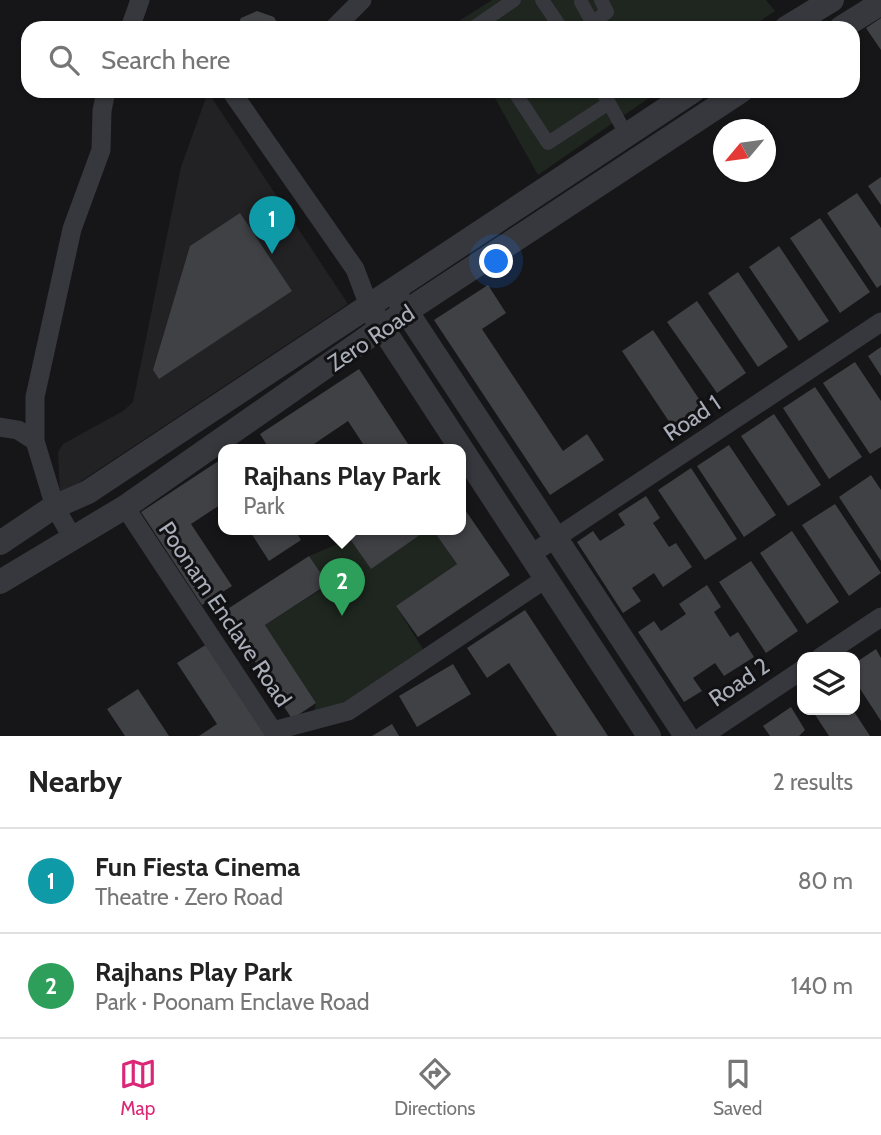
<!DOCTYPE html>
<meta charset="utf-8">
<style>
body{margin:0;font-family:Cabin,sans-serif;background:#f2f2f2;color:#222}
.controls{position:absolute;right:21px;bottom:21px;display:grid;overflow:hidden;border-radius:14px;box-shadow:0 2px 5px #0004}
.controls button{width:63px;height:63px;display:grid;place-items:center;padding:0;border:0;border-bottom:2px solid #e0e0e0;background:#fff;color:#222;font:35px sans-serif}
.compass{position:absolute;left:713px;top:119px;width:63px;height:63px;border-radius:50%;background:#fff;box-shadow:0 2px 5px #0004;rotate:241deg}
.you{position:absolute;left:497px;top:262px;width:24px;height:24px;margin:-18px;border:5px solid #fff;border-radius:50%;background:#1a73e8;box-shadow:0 0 0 10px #1a73e833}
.badge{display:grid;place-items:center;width:46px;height:46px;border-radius:50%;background:#db2777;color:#fff;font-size:23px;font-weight:700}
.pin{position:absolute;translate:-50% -58px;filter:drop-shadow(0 2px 4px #0008)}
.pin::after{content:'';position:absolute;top:37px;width:24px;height:21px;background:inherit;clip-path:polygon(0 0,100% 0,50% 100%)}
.popup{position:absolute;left:218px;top:444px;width:248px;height:91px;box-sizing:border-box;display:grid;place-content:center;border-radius:14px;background:#fff;filter:drop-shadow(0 2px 5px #0005);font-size:23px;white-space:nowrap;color:#767676}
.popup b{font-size:26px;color:#222}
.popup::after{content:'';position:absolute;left:50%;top:100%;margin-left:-14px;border:14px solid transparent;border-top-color:#fff}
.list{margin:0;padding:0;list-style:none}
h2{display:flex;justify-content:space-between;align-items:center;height:91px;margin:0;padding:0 28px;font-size:30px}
h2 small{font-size:23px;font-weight:400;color:#767676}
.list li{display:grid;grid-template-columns:46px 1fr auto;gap:21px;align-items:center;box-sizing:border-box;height:105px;padding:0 28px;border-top:2px solid #e0e0e0}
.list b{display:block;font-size:26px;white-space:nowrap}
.list p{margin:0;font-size:23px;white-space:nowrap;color:#767676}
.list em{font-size:23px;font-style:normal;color:#767676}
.icon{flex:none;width:38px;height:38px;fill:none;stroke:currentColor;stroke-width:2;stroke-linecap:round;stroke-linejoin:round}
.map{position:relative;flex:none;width:881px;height:736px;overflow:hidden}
.search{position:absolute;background:#fff;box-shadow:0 2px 5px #0004;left:21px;right:21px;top:21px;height:77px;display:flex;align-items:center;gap:18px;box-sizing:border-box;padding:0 24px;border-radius:21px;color:#767676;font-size:26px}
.sheet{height:301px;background:#fff}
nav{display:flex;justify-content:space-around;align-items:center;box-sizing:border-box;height:98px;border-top:2px solid #e0e0e0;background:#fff;font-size:19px;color:#767676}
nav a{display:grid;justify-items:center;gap:4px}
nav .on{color:#db2777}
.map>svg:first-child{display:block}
.built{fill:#222225}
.green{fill:#1e261f}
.building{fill:#404145}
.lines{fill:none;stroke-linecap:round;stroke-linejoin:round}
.pedestrian{stroke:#37383d;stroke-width:14}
.minor{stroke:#37383d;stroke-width:19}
.tertiary{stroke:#37383d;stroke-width:24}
.labels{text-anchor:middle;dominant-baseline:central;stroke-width:6;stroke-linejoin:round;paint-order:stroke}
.street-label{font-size:23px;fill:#a8adb8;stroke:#111113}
</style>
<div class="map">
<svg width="881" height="736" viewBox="0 0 881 736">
<rect width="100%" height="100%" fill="#161618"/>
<!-- built -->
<path class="built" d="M208 92 348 304 60 495 58 452 63 444 123 411 133 402 181 167Z"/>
<!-- green -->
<path class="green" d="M492 0H766L775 11 750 28H456L454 24Z
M491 91H659L538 175Z
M427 530H433L457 564 396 606 428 657 312 721 316 703 265 625 328 585 309 556 350 539 371 568Z"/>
<!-- building -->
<path class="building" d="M257 11 274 17 280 28H236L241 18Z
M881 18V50L866 28Z
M881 177V205L868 186Z
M857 193 881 228V285L877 288 827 213Z
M240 213 292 291 159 379 153 370 190 246Z
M820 218 870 292 840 313 790 238Z
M779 246 829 321 799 341 749 267Z
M738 272 788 347 758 367 708 293Z
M488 285 506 313 482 329 563 451 587 434 604 460 550 495 434 320Z
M697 301 746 373 717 393 667 322Z
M653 330 703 405 672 426 622 351Z
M881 347V376L868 356Z
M855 362 881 401V447L870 454 823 383Z
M359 369 412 450H367L348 421 311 446 313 450H270L260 434Z
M815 387 862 457 829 479 783 408Z
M774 414 821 485 788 506 741 436Z
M729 445 776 515 744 537 697 466Z
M223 458V503L191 524 232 586 202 605 141 512Z
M691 468 737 539 705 560 658 490Z
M871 475 881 490V561L839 497Z
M646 496 660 518 653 523 669 547 676 543 692 567 663 587 654 573 632 588 641 601 623 613 577 542 593 531 600 541 625 525 618 514Z
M461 504 510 575 418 637 396 606 457 564 433 530H461Z
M835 504 881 573 849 596 802 525Z
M249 530H295L301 540 269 561Z
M363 530H427L371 569 350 539Z
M792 531 839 602 807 624 760 553Z
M309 556 328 584 265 625 316 703 292 719 223 612Z
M751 561 798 631 766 653 719 582Z
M707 585 721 607 714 612 730 637 738 632 754 657 724 676 715 663 693 678 702 691 684 702 638 632 654 621 661 631 686 614 679 604Z
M525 610 608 736H557L509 663 487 678 467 648Z
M207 644 267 736H199L217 724 177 663Z
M876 649 881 658V721L855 681V663Z
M453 664 471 694 417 727 399 696Z
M138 689 169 736H125L107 709Z
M791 707 805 730 799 736H770L763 726Z
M812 710H853L870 736H829Z
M392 724 399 736H372Z"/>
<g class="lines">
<!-- pedestrian -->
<path class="pedestrian" d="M542 0 561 28
M581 2 592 22
M473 28 514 0
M585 28 607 12 601 0
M514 91 548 143 609 103 602 91
M609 103 627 136"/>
<!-- minor -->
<path class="minor" d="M130 28 140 0
M334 28 362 0
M231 91 355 269 369 306
M0 427 18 430 35 441
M125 507 273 731 348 711 545 579
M72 537 55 507 35 441V397L72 229 101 150 102 111 106 91
M530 555 881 322
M821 657 881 617
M703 736 802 670"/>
<!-- tertiary -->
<path class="tertiary" d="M786 28 832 0
M841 28 881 3
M399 300 686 736
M374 315 649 736
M0 543 52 508 88 492 693 91
M0 582 125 507 381 328 741 91"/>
</g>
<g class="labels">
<!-- street labels -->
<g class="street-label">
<text transform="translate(371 338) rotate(-34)">Zero Road</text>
<text transform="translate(692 418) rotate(-34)">Road 1</text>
<text transform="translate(225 614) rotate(56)">Poonam Enclave Road</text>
<text transform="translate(739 682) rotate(-34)">Road 2</text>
</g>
</g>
</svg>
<div class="controls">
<button><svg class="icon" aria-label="layers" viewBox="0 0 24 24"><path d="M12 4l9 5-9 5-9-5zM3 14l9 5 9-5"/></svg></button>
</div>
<svg class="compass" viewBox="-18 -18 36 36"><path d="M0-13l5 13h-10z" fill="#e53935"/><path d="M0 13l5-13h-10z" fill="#767676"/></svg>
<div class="you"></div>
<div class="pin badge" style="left:272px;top:254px;background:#0f9aa8">1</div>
<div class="pin badge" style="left:342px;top:616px;background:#2e9e5b">2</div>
<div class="popup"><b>Rajhans Play Park</b>Park</div>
<div class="search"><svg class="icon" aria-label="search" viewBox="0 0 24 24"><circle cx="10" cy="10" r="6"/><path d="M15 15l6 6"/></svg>Search here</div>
</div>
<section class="sheet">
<h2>Nearby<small>2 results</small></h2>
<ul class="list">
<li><span class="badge" style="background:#0f9aa8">1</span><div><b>Fun Fiesta Cinema</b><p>Theatre · Zero Road</p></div><em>80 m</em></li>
<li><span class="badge" style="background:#2e9e5b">2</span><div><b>Rajhans Play Park</b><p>Park · Poonam Enclave Road</p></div><em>140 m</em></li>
</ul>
</section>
<nav>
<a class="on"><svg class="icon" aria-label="map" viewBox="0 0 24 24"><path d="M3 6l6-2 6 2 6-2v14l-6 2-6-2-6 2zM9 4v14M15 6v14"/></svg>Map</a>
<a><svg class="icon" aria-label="directions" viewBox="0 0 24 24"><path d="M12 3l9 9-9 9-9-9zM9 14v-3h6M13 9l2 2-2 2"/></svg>Directions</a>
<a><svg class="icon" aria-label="saved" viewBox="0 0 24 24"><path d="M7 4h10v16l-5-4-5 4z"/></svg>Saved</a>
</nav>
